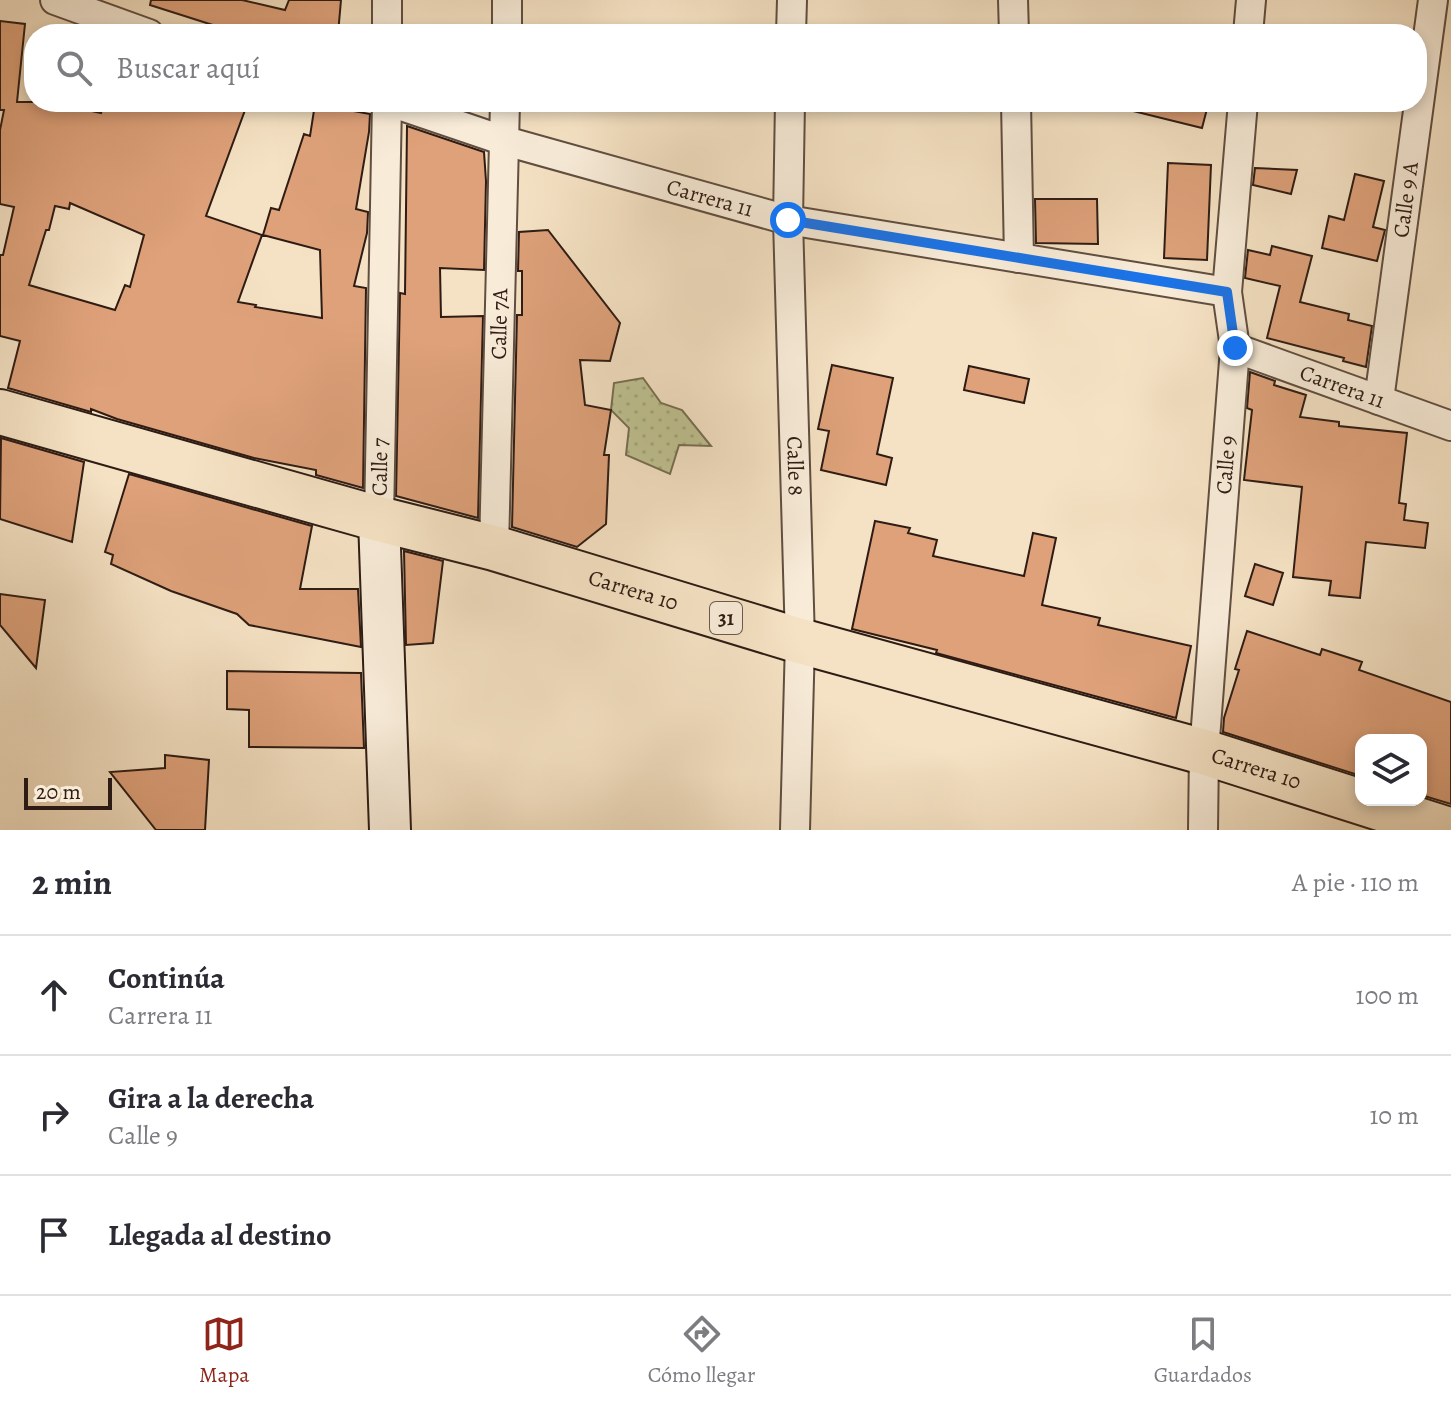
<!DOCTYPE html>
<html lang="es">
<meta charset="utf-8">
<style>
body{margin:0;font-family:Alegreya,serif;background:#f2f2f3;color:#2b2b33}
.controls{position:absolute;right:24px;bottom:24px;display:grid;overflow:hidden;border-radius:16px;box-shadow:0 4px 12px #0003}
.controls button{width:72px;height:72px;display:grid;place-items:center;padding:0;border:0;border-bottom:2px solid #e1e1e2;background:#fff;color:#2b2b33;font:40px sans-serif}
.scale{position:absolute;left:24px;bottom:20px;width:88px;box-sizing:border-box;padding-left:8px;border:4px solid #2e1c14;border-top:0;font-size:22px;line-height:28px;white-space:nowrap;color:#2e1c14;-webkit-text-stroke:6px #f8ecd9;paint-order:stroke}
.stop{position:absolute;width:24px;height:24px;margin:-18px;border:6px solid #1a73e8;border-radius:50%;background:#fff}
.stop.end{background:#1a73e8;border-color:#fff;box-shadow:0 2px 8px #0008}
.list{margin:0;padding:0;list-style:none}
h2{display:flex;justify-content:space-between;align-items:center;height:104px;margin:0;padding:0 32px;font-size:34px}
h2 small{font-size:26px;font-weight:400;color:#7c7c81}
.list li{display:grid;grid-template-columns:52px 1fr auto;gap:24px;align-items:center;box-sizing:border-box;height:120px;padding:0 32px;border-top:2px solid #e1e1e2}
.list b{display:block;font-size:30px;white-space:nowrap}
.list p{margin:0;font-size:26px;white-space:nowrap;color:#7c7c81}
.list em{font-size:26px;font-style:normal;color:#7c7c81}
.icon{flex:none;width:44px;height:44px;fill:none;stroke:currentColor;stroke-width:2;stroke-linecap:round;stroke-linejoin:round}
.map{position:relative;flex:none;width:1451px;height:830px;overflow:hidden}
.search{position:absolute;background:#fff;box-shadow:0 4px 12px #0003;left:24px;right:24px;top:24px;height:88px;display:flex;align-items:center;gap:20px;box-sizing:border-box;padding:0 28px;border-radius:32px;color:#7c7c81;font-size:30px}
.sheet{height:464px;background:#fff}
nav{display:flex;justify-content:space-around;align-items:center;box-sizing:border-box;height:112px;border-top:2px solid #e1e1e2;background:#fff;font-size:22px;color:#7c7c81}
nav a{display:grid;justify-items:center;gap:4px}
nav .on{color:#8f2418}
.map>svg:first-child{display:block}
.grass{fill:url(#grass-dots);stroke:#766f53;stroke-width:2}
.building{fill:#dea17a;stroke:#2e1c14;stroke-width:2;fill-rule:evenodd}
.lines{fill:none;stroke-linecap:round;stroke-linejoin:round}
.street-casing{stroke:#604e40;stroke-width:32}
.secondary-casing{stroke:#2e1c14;stroke-width:44}
.primary-casing{stroke:#2e1c14;stroke-width:48}
.street{stroke:#f8ecd9;stroke-width:28}
.secondary{stroke:#f8ecd9;stroke-width:40}
.primary{stroke:#f5e2c4;stroke-width:44}
.route{stroke:#1a73e8;stroke-width:10}
.labels{text-anchor:middle;dominant-baseline:central;stroke-width:7;stroke-linejoin:round;paint-order:stroke}
.shield{fill:#f8ecd9;stroke:#6b5a4f;stroke-width:2}
.shield-label{font-size:20px;font-weight:bold;fill:#2e1c14}
.street-label{font-size:22px;fill:#2e1c14;stroke:#f8ecd9}
</style>
<div class="map">
<svg width="1451" height="830" viewBox="0 0 1451 830">
<defs>
<pattern id="grass-dots" width="8" height="8" patternUnits="userSpaceOnUse" patternTransform="scale(2)"><rect width="8" height="8" fill="#bfc292"/><path d="M2 2h.1M6 6h.1" fill="none" stroke="#a4a67d" stroke-width="1.8" stroke-linecap="round"/></pattern>
</defs>
<rect width="100%" height="100%" fill="#f5e2c4"/>
<filter id="stains"><feTurbulence type="fractalNoise" baseFrequency=".0025" numOctaves="4"/><feColorMatrix values="0 0 0 0 .2 0 0 0 0 .09 0 0 0 0 .02 0 0 0 .5 -.17"/></filter>
<radialGradient id="worn" r=".72"><stop offset=".6" stop-color="#630" stop-opacity="0"/><stop offset="1" stop-color="#630" stop-opacity=".3"/></radialGradient>
<!-- grass -->
<path class="grass" d="M643 378 661 403 682 410 711 446 679 445 670 474 626 455 629 428 611 410 614 383Z"/>
<!-- building -->
<path class="building" d="M151 0H242L285 10 289 0H341L338 34H241L150 5Z
M0 21 25 24 17 102H51L101 113 105 102H248L206 216 262 235 238 302 256 305 255 307 322 318 320 250 263 235 271 208 279 210 304 134 310 136 315 104 370 114 369 132 356 209 368 212 367 233 354 286 366 288 363 488 316 475V470L254 458 117 419 91 409V412L8 388 20 341 0 336V255H3L14 207 0 204V130L4 110H0ZM70 203 144 235 130 287 125 285 115 310 29 285 46 230H49L55 206 69 209Z
M1134 102H1195L1208 105 1202 128 1133 111Z
M407 126 484 152 486 181 484 270 440 268 441 317 483 316 478 518 396 496 400 293 405 294Z
M1168 163 1211 165 1207 260 1164 258Z
M1255 168 1297 170 1291 194 1253 185Z
M1355 174 1384 181 1373 227 1385 230 1377 261 1322 248 1329 216 1344 220Z
M1035 199H1097L1098 244 1036 243Z
M548 230 620 323 610 361 580 360 585 405 611 410 604 455H609L606 524 577 547 512 527 517 315H522V271H518L519 232Z
M1272 246 1312 256 1300 302 1349 314 1348 320 1372 326 1366 367 1343 361 1344 358 1267 338 1280 286 1245 278 1248 250 1270 255Z
M832 365 893 378 877 454 892 458 886 485 821 470 829 431 818 429Z
M969 366 1029 379 1024 403 964 390Z
M1250 372 1275 381 1274 385 1306 395 1300 417 1339 422V426L1407 433 1399 503 1406 504 1404 520 1428 523 1425 548 1366 542 1360 598 1329 595 1331 581 1293 577 1302 487 1244 480 1252 410 1247 408Z
M1 438 84 462 72 542 0 519Z
M129 474 312 526 300 589H358L361 647 249 625 237 614 171 591 111 564 113 555 105 552Z
M875 521 910 528 908 533 937 540 933 556 1024 576 1033 533 1056 538 1042 605 1100 618 1098 625 1191 646 1176 718 936 653 937 650 852 629Z
M404 551 443 561 433 643 406 645Z
M1255 564 1283 573 1273 605 1245 596Z
M0 594 45 600 36 668 0 625Z
M1247 631 1320 655 1322 649 1362 662 1359 670 1451 702V804L1421 795V740H1361V776L1223 732 1224 718 1239 670 1235 669Z
M227 671 361 673 364 748 249 747V710L227 709Z
M165 755 209 760 205 830H156L110 772 165 768Z"/>
<g class="lines">
<!-- street casing -->
<g class="street-casing">
<g id="street">
<path d="M55 0 149 34"/>
<path d="M387 0V34"/>
<path d="M1013 0 1014 34"/>
<path d="M507 34V0"/>
<path d="M791 34 792 0"/>
<path d="M1248 34 1251 0"/>
<path id="s1" d="M390 102 505 141 788 220 1227 292"/>
<path id="s2" d="M790 102 788 220 800 641 795 830"/>
<path d="M1016 102 1019 258"/>
<path id="s3" d="M1235 348 1451 426"/>
<path id="s4" d="M1379 400 1433 0"/>
<path id="s5" d="M379 519 387 102"/>
<path id="s6" d="M494 548 505 102"/>
<path id="s7" d="M1203 830 1204 752 1235 348 1227 292 1243 102"/>
</g>
</g>
<!-- secondary casing -->
<g class="secondary-casing">
<path id="secondary" d="M379 519 390 830"/>
</g>
<!-- primary casing -->
<g class="primary-casing">
<g id="primary">
<path id="s8" d="M0 412 379 519 494 548 800 641 1204 752 1449 830"/>
</g>
</g>
<!-- street -->
<use href="#street" class="street"/>
<!-- secondary -->
<use href="#secondary" class="secondary"/>
<!-- primary -->
<use href="#primary" class="primary"/>
</g>
<g class="lines">
<!-- route -->
<path class="route" d="M788 220 1227 292 1235 348"/>
</g>
<g class="labels">
<!-- shield labels -->
<rect class="shield" x="710" y="602" width="32" height="32" rx="6"/>
<g class="shield-label">
<text x="726" y="618">31</text>
</g>
<!-- street labels -->
<g class="street-label">
<text stroke="none"><textPath href="#s1" startOffset="334">Carrera 11</textPath></text>
<text stroke="none"><textPath href="#s4" startOffset="202">Calle 9 A</textPath></text>
<text stroke="none"><textPath href="#s6" startOffset="224">Calle 7A</textPath></text>
<text stroke="none"><textPath href="#s3" startOffset="114">Carrera 11</textPath></text>
<text stroke="none"><textPath href="#s5" startOffset="52">Calle 7</textPath></text>
<text stroke="none"><textPath href="#s2" startOffset="364">Calle 8</textPath></text>
<text stroke="none"><textPath href="#s7" startOffset="366">Calle 9</textPath></text>
<text stroke="none"><textPath href="#s8" startOffset="658">Carrera 10</textPath></text>
<text stroke="none"><textPath href="#s8" startOffset="1306">Carrera 10</textPath></text>
</g>
</g>
<rect width="100%" height="100%" filter="url(#stains)"/>
<rect width="100%" height="100%" fill="url(#worn)"/>
</svg>
<div class="controls">
<button><svg class="icon" aria-label="layers" viewBox="0 0 24 24"><path d="M12 4l9 5-9 5-9-5zM3 14l9 5 9-5"/></svg></button>
</div>
<div class="scale">20 m</div>
<div class="stop" style="left:788px;top:220px"></div>
<div class="stop end" style="left:1235px;top:348px"></div>
<div class="search"><svg class="icon" aria-label="search" viewBox="0 0 24 24"><circle cx="10" cy="10" r="6"/><path d="M15 15l6 6"/></svg>Buscar aquí</div>
</div>
<section class="sheet">
<h2>2 min<small>A pie · 110 m</small></h2>
<ul class="list">
<li><svg class="icon" aria-label="ahead" viewBox="0 0 24 24"><path d="M12 20V5M6 11l6-6 6 6"/></svg><div><b>Continúa</b><p>Carrera 11</p></div><em>100 m</em></li>
<li><svg class="icon" aria-label="right" viewBox="0 0 24 24"><path d="M7 20v-9h11M14 6l5 5-5 5"/></svg><div><b>Gira a la derecha</b><p>Calle 9</p></div><em>10 m</em></li>
<li><svg class="icon" aria-label="arrive" viewBox="0 0 24 24"><path d="M6 21V4h12l-3 4 3 4H6"/></svg><div><b>Llegada al destino</b></div></li>
</ul>
</section>
<nav>
<a class="on"><svg class="icon" aria-label="map" viewBox="0 0 24 24"><path d="M3 6l6-2 6 2 6-2v14l-6 2-6-2-6 2zM9 4v14M15 6v14"/></svg>Mapa</a>
<a><svg class="icon" aria-label="directions" viewBox="0 0 24 24"><path d="M12 3l9 9-9 9-9-9zM9 14v-3h6M13 9l2 2-2 2"/></svg>Cómo llegar</a>
<a><svg class="icon" aria-label="saved" viewBox="0 0 24 24"><path d="M7 4h10v16l-5-4-5 4z"/></svg>Guardados</a>
</nav>
